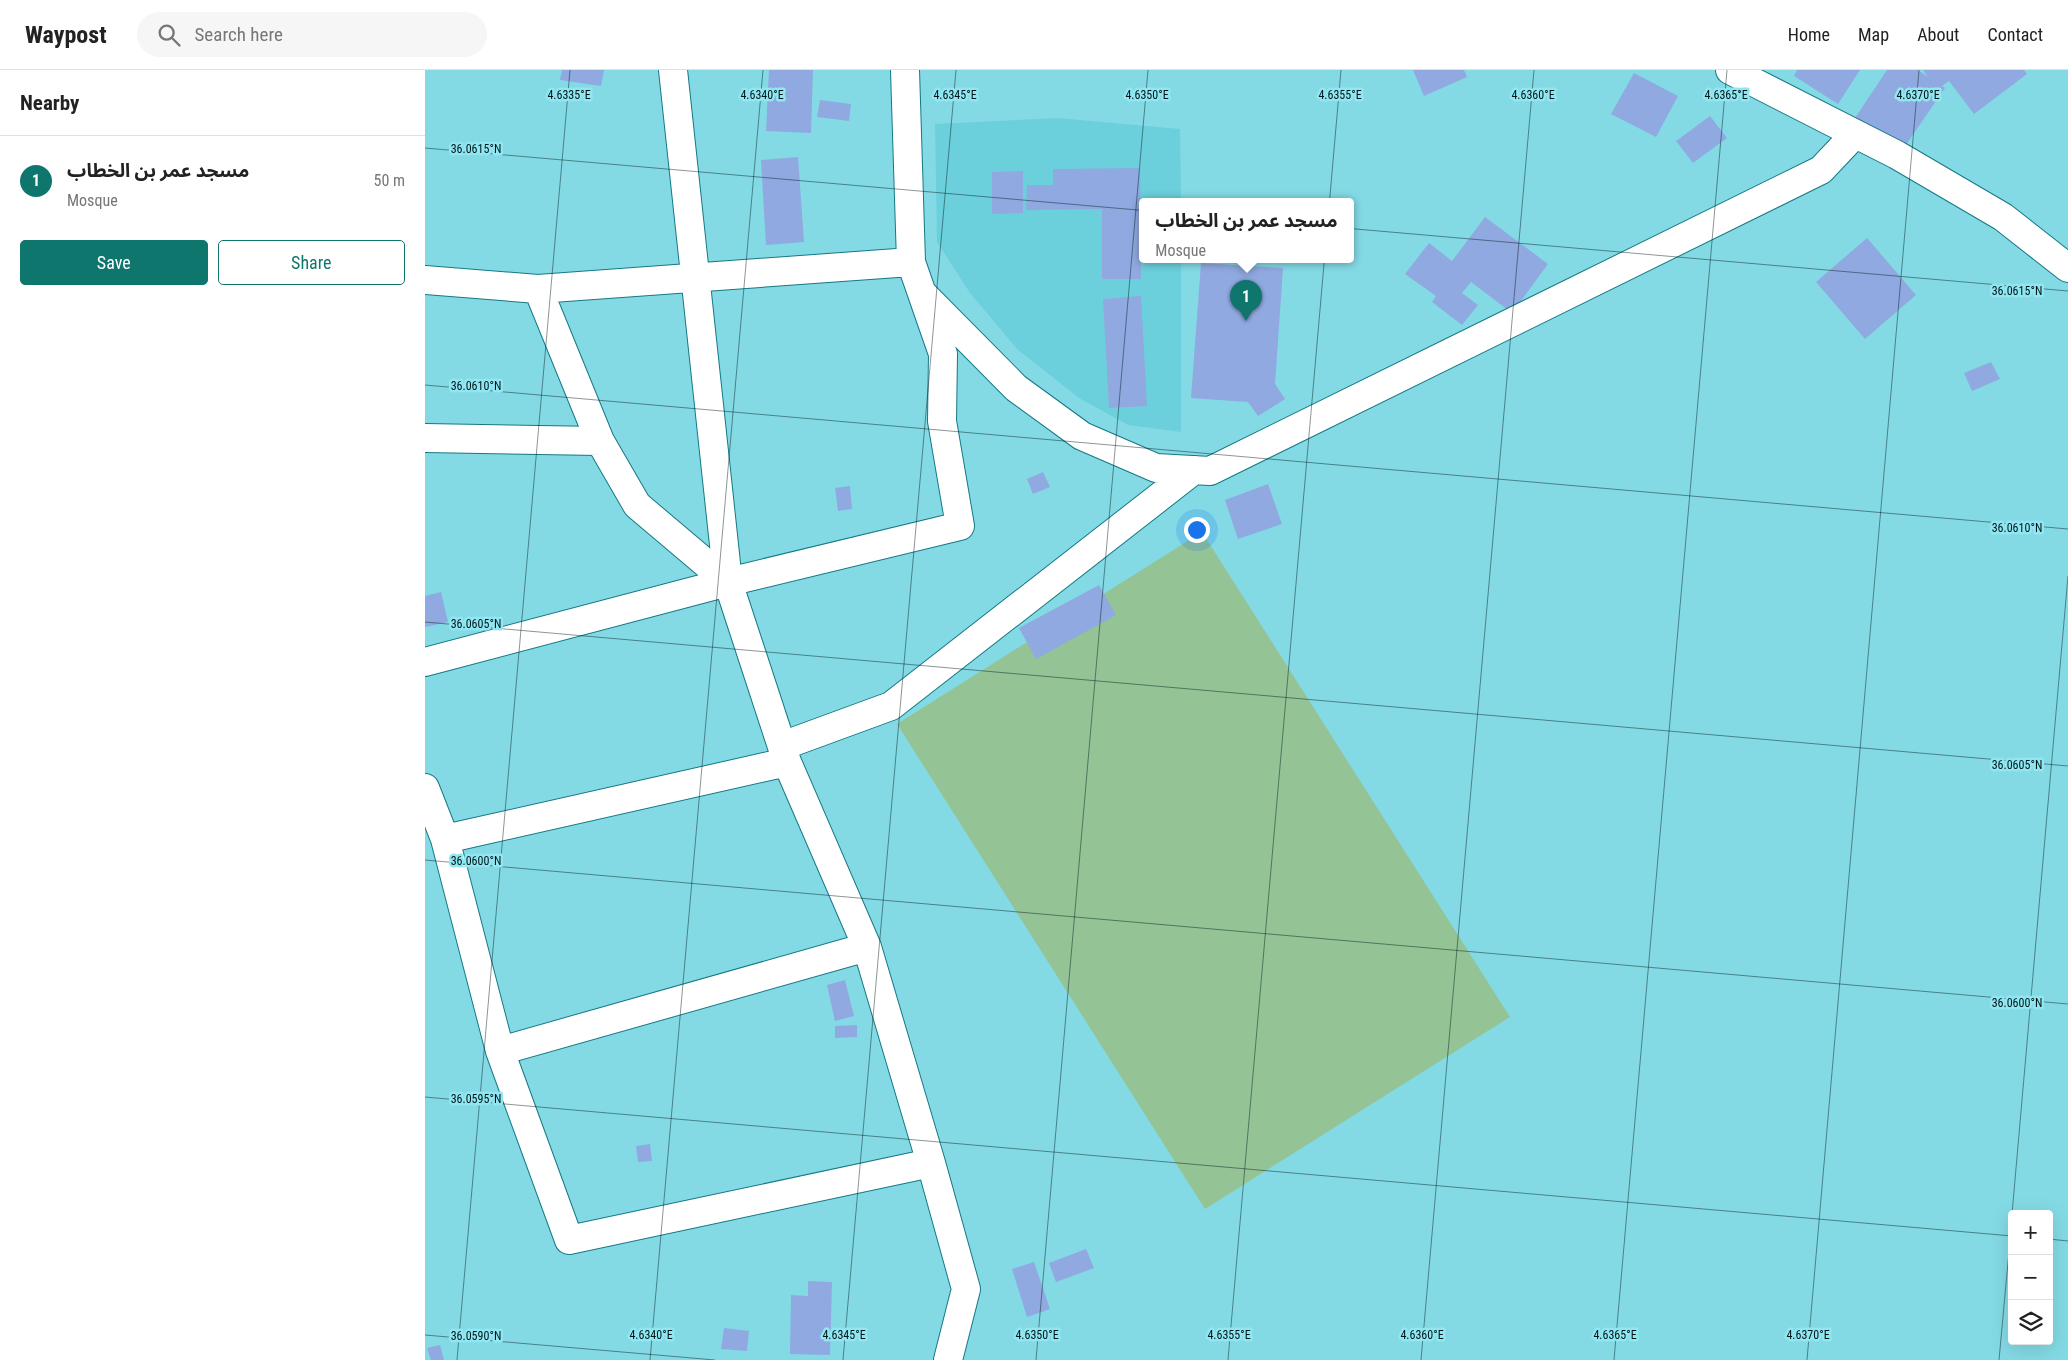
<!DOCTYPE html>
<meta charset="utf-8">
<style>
body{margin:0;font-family:"Roboto Condensed","Noto Sans Arabic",sans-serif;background:#f6f6f6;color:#222}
.controls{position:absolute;right:15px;bottom:15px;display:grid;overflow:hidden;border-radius:5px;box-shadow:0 5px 20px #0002}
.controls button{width:45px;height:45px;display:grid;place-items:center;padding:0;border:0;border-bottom:1px solid #e0e0e0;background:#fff;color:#222;font:25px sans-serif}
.you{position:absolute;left:771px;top:459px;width:18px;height:18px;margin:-12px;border:4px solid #fff;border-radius:50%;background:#1a73e8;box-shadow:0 0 0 8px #1a73e833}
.badge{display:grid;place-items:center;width:32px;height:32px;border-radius:50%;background:#0f766e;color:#fff;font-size:16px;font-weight:700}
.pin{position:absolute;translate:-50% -41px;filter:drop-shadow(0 1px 2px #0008)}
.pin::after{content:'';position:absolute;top:26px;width:18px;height:15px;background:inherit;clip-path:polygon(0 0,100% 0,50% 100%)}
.popup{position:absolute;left:714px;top:128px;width:215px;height:65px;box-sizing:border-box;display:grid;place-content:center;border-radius:5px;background:#fff;filter:drop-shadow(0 1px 4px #0005);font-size:16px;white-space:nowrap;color:#767676}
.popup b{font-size:19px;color:#222}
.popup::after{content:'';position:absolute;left:50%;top:100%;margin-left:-10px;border:10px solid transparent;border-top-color:#fff}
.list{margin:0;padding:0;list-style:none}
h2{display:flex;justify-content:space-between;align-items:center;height:65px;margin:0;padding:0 20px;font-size:21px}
h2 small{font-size:16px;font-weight:400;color:#767676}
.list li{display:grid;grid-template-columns:32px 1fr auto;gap:15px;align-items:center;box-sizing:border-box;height:90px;padding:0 20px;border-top:1px solid #e0e0e0}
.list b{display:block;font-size:19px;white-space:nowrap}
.list p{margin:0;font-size:16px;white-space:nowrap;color:#767676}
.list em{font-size:16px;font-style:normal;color:#767676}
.actions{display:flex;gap:10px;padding:15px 20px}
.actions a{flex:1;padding:11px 0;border:1px solid #0f766e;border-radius:5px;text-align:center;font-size:18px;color:#0f766e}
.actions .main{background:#0f766e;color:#fff}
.icon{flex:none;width:28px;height:28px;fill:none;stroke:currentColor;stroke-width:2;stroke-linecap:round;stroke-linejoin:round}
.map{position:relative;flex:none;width:1643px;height:1290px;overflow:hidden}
header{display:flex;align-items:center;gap:30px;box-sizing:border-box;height:70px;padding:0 25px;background:#fff;border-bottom:1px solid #e0e0e0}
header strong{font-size:24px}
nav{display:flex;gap:28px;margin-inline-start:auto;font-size:18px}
.search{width:350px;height:45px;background:#f6f6f6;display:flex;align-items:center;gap:12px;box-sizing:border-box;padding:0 18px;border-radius:28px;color:#767676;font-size:19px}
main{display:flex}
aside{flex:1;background:#fff}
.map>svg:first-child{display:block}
.built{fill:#6bd0dc}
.green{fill:#94c396}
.building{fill:#90a9e0}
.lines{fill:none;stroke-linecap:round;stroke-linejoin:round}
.minor-casing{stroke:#157984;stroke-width:30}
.secondary-casing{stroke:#157984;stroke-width:30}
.minor{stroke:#fff;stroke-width:28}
.secondary{stroke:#fff;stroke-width:28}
.ticks{fill:none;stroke:#001619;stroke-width:1;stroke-opacity:0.45}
.ticks-label{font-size:12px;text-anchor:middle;fill:#001619;stroke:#90e7f2;stroke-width:5;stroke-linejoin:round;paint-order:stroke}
</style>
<header>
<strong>Waypost</strong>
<div class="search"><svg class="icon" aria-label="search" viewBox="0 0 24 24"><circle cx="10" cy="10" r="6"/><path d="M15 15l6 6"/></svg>Search here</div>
<nav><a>Home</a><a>Map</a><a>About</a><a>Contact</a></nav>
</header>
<main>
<aside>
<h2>Nearby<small></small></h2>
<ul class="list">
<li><span class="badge">1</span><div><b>مسجد عمر بن الخطاب</b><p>Mosque</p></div><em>50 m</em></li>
</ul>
<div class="actions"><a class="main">Save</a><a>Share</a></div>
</aside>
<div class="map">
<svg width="1643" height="1290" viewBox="0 0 1643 1290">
<rect width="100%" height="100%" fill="#83dae5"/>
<!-- built -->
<path class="built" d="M633 48 755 59 756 132H717V190H756V362L703 355 654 328 593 280 545 223 512 172 510 54Z"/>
<!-- green -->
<path class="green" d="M777 462 1085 947 780 1139 472 654Z"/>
<!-- building -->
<path class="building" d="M137 0H179L176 16 135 10Z
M344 0H388L386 63 341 61Z
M988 0H1039L1042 7 999 26Z
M1372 0H1435L1413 34 1369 6Z
M1462 0H1493L1503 7 1498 0H1599L1602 4 1549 44 1524 11 1517 16 1520 18 1476 82 1428 51Z
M1209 3 1253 26 1231 67 1186 44Z
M395 30 426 34 424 51 392 47Z
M1285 46 1302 68 1268 93 1251 71Z
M373 87 379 172 341 175 336 90Z
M715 98 716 209H677V139L601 140 602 115H628V99Z
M598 101V143L567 144V102Z
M1060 147 1123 194 1087 243 1046 212 1037 223 1053 235 1037 255 1007 232 1011 226 980 204 1004 173 1027 191Z
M1442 168 1491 225 1440 269 1391 212Z
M776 193 858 198 850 314 860 329 833 346 823 332 766 328Z
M716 226 722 336 684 338 678 229Z
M1566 292 1575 309 1547 321 1539 303Z
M618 402 625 417 608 424 602 409Z
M843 414 857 454 813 469 800 430Z
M425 416 427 439 413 441 410 418Z
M674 515 691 545 611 589 594 558Z
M16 522 23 552 0 557V526Z
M420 910 429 946 410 951 402 915Z
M432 955V967L410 968V956Z
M225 1074 227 1091 213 1092 211 1076Z
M661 1179 669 1198 631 1212 624 1193Z
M609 1192 625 1239 602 1247 587 1199Z
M383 1211 407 1212 405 1285 365 1284 366 1225 383 1226Z
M299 1258 324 1261 322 1281 296 1279Z
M15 1275 19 1290H6L2 1278Z"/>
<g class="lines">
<!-- minor casing -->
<g class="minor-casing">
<path id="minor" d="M0 210 113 219 486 192
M113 219 175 371 212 435 303 512
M497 223 591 318 657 366 731 398 785 401 1396 100 1430 64
M0 368 175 371
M0 592 303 512 535 456 517 351 518 284 486 192 480 0
M357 676 466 636 769 400
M0 718 20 769 75 981 144 1170 506 1093 442 877 362 692 303 512 248 0
M20 769 362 692
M75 981 442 877
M506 1093 541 1219 523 1290"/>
</g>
<!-- secondary casing -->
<g class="secondary-casing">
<path id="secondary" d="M1305 0 1472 85 1578 147 1643 198"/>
</g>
<!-- minor -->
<use href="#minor" class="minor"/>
<!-- secondary -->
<use href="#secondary" class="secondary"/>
</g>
<!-- ticks -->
<path class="ticks" d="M0 78 1643 221M0 315 1643 459M0 552 1643 696M0 790 1643 934M0 1027 1587 1166M1587 1144 1643 506M1624 1169 1643 1171M0 1265 290 1290M32 1290 145 0M225 1290 338 0M418 1290 531 0M611 1290 723 0M803 1290 916 0M996 1290 1109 0M1189 1290 1302 0M1382 1290 1494 0M1574 1290 1587 1149"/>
<g class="ticks-label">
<text x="144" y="29">4.6335°E</text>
<text x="337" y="29">4.6340°E</text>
<text x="530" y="29">4.6345°E</text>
<text x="722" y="29">4.6350°E</text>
<text x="915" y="29">4.6355°E</text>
<text x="1108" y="29">4.6360°E</text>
<text x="1301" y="29">4.6365°E</text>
<text x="1493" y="29">4.6370°E</text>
<text x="51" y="83">36.0615°N</text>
<text x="1592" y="225">36.0615°N</text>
<text x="51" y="320">36.0610°N</text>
<text x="1592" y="462">36.0610°N</text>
<text x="51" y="558">36.0605°N</text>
<text x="1592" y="699">36.0605°N</text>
<text x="51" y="795">36.0600°N</text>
<text x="1592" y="937">36.0600°N</text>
<text x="51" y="1033">36.0595°N</text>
<text x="226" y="1269">4.6340°E</text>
<text x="419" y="1269">4.6345°E</text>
<text x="612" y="1269">4.6350°E</text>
<text x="804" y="1269">4.6355°E</text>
<text x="997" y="1269">4.6360°E</text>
<text x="1190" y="1269">4.6365°E</text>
<text x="1383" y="1269">4.6370°E</text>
<text x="51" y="1270">36.0590°N</text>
</g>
</svg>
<div class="controls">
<button>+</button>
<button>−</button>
<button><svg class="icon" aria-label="layers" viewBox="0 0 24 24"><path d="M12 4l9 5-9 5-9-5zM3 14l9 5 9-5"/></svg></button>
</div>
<div class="you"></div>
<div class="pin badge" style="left:821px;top:251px">1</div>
<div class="popup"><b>مسجد عمر بن الخطاب</b>Mosque</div>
</div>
</main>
